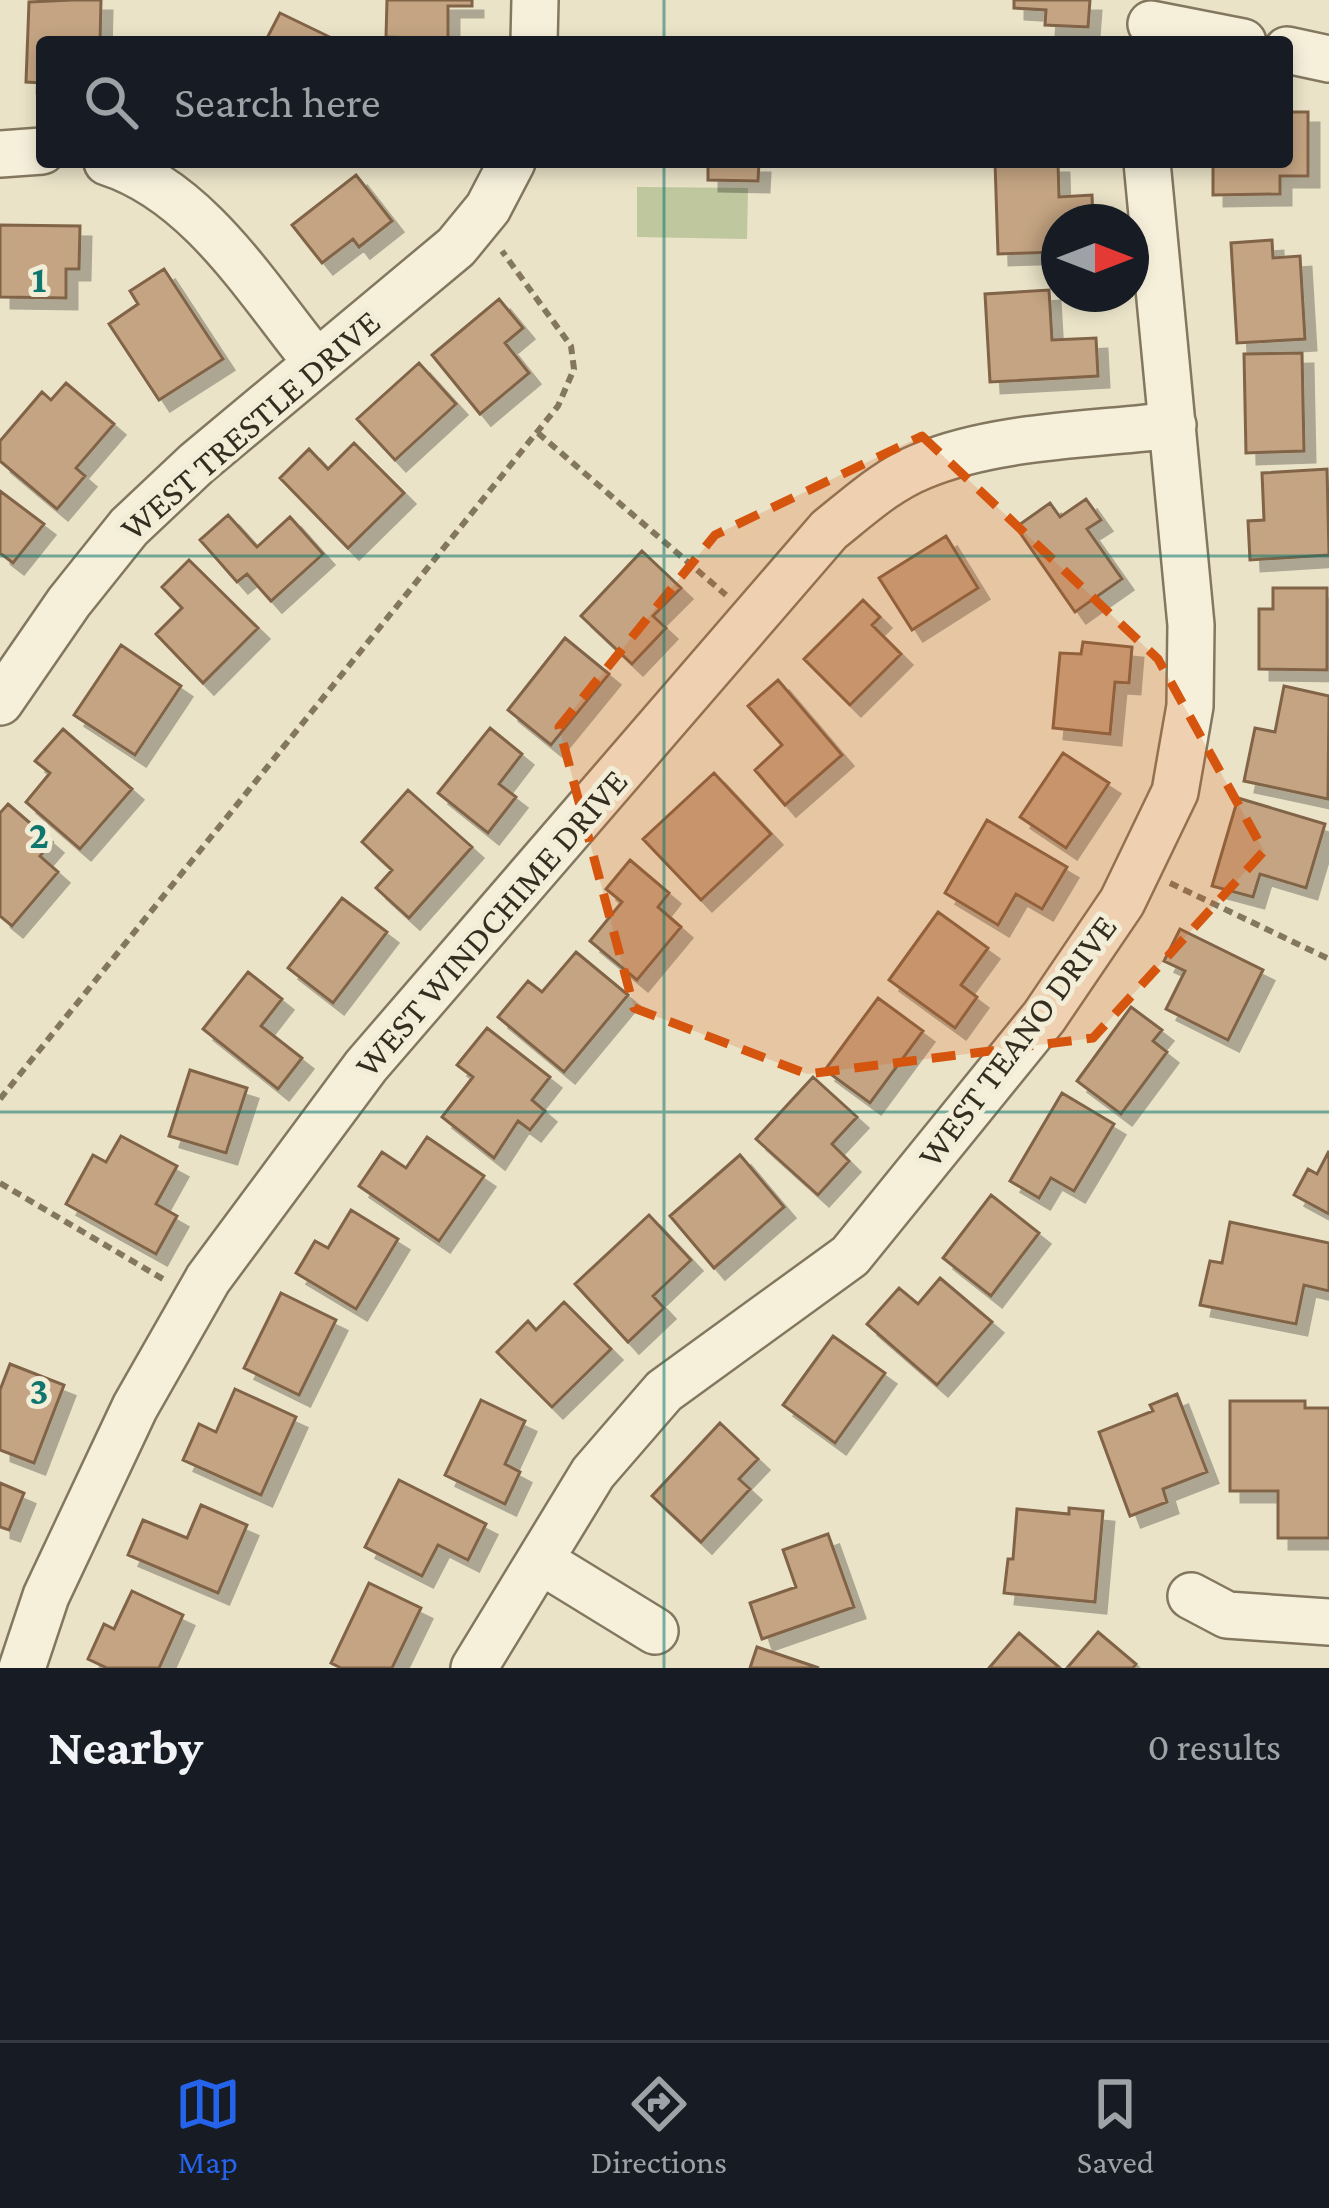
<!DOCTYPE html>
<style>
body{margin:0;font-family:"Crimson Pro",serif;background:#242831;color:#f1f3f6}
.compass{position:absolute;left:1041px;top:204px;width:108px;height:108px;border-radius:50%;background:#171b24;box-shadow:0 6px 18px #0003;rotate:90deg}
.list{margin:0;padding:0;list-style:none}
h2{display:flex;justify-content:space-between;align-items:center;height:156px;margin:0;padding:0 48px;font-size:51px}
h2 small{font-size:39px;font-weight:400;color:#9ea1a6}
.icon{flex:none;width:66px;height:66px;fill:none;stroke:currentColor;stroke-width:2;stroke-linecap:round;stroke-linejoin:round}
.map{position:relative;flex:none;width:1329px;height:1668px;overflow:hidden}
.search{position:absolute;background:#171b24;box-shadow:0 6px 18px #0003;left:36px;right:36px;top:36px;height:132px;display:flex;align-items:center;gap:30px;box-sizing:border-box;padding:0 42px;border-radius:12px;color:#9ea1a6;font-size:45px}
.sheet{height:372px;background:#171b24}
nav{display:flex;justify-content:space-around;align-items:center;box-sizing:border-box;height:168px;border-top:3px solid #363941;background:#171b24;font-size:33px;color:#9ea1a6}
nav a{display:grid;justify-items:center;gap:6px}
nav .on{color:#2563eb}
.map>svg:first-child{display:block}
.green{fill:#bec79d}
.building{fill:#c4a482;stroke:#816447;stroke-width:3;filter:url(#shadow)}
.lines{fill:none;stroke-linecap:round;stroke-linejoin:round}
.minor-casing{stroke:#84775f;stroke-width:50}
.path{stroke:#84775f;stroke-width:6;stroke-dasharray:9 6;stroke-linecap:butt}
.minor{stroke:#f6f0db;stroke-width:45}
.marked{fill:#d6550e;fill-opacity:0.2;stroke:#d6550e;stroke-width:9;stroke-dasharray:24 15;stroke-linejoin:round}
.grid{fill:none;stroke:#0f766e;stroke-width:3;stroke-opacity:0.55}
.labels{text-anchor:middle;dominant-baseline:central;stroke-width:10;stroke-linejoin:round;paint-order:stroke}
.street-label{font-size:36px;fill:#362d21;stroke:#f2edd7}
.grid-label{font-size:39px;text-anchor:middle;font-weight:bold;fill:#0f766e;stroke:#f2edd7;stroke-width:10;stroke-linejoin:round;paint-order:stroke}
</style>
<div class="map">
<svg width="1329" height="1668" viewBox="0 0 1329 1668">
<defs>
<filter id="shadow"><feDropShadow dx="11" dy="11" stdDeviation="0" flood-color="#0004"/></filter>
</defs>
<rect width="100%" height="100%" fill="#eae3c8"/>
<!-- green -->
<path class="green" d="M637 187 748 188 747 239 637 237Z"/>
<!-- building -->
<path class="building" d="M72 0H101L100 42H42V83L26 82 29 2Z
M387 0H472V6H448V39L386 37Z
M1014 0H1090L1088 27 1045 25 1046 10 1014 8Z
M280 13 340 42H265Z
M1287 112H1308V176H1280V194L1213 195V162H1287Z
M708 162H759L758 181 708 180Z
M995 162H1058L1059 197 1092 195 1093 222H1059V252L998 254Z
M356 175 392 221 359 247 353 239 322 263 292 225Z
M0 225 80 226 79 269H66V298L0 297Z
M1272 240 1273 258 1300 256 1305 339 1237 343 1231 243Z
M164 269 223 359 159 400 109 324 138 304 130 291Z
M1049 290 1052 340 1096 338 1098 376 990 382 985 294Z
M499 299 523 328 505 343 529 373 480 414 432 355Z
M1302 353 1304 451 1246 453 1244 354Z
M419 363 456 404 395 460 357 419Z
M66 383 114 424 76 468 85 476 57 509 0 461V441L42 392 51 400Z
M354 443 404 493 348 548 280 478 309 449 328 469Z
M1327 469 1329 555 1250 560 1248 521 1264 520 1262 473Z
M0 491 44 524 13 563 0 553Z
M1086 499 1101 520 1087 529 1122 579 1075 612 1016 527 1050 503 1060 517Z
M228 515 257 547 290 517 323 554 271 601 247 574 237 582 200 540Z
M946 536 978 588 912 630 879 578Z
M642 551 681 588 653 616 666 628 632 664 581 616Z
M189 560 258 628 203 683 156 634 182 608 162 587Z
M1273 588H1327V670L1259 669V609H1273Z
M863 600 880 617 872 625 901 654 850 705 804 659Z
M565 638 609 674 551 745 508 710Z
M1083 642 1132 647 1129 683 1115 682 1110 734 1053 728 1060 653 1081 654Z
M121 645 181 686 135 755 74 715Z
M778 680 842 755 785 805 755 770 782 745 748 706Z
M1284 686 1329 696 1328 799 1244 781 1255 728 1275 732Z
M490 728 522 754 499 784 516 797 488 833 438 793Z
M63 729 132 789 80 849 26 802 50 773 35 761Z
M1063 753 1109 783 1066 848 1020 817Z
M714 773 771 834 701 900 643 839Z
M408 790 472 847 409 918 376 888 392 870 362 842Z
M1238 798 1325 824 1306 888 1260 874 1253 897 1212 886Z
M8 804 52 842 40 856 58 872 12 926 0 916V813Z
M987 820 1067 867 1042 909 1016 894 998 925 945 893Z
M630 860 669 893 658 907 681 927 637 980 590 941 622 902 606 889Z
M342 898 387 932 333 1003 288 968Z
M938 912 988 948 961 985 977 997 955 1028 889 980Z
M1180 929 1263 970 1228 1040 1166 1009 1185 971 1164 961Z
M576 952 628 995 564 1072 498 1017 528 981 542 992Z
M248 972 282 999 261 1026 302 1058 278 1089 203 1029Z
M878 998 923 1031 870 1103 825 1070Z
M1131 1007 1162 1030 1153 1041 1167 1052 1121 1114 1077 1081Z
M487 1028 550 1077 532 1100 545 1111 530 1130 518 1121 494 1158 442 1117 473 1077 457 1065Z
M190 1070 247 1088 226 1153 169 1136Z
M813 1077 857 1117 832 1144 849 1161 818 1195 756 1139Z
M1062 1093 1114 1124 1074 1191 1051 1178 1039 1198 1010 1181Z
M121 1136 177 1166 156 1204 177 1216 156 1254 66 1204 93 1155 106 1162Z
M427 1137 484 1176 439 1241 359 1186 382 1152 406 1168Z
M1329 1151V1214L1294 1195 1308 1169 1317 1174Z
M740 1155 784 1207 714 1268 670 1216Z
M991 1195 1039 1233 991 1296 943 1258Z
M351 1210 398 1239 356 1309 296 1273 315 1241 328 1248Z
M649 1215 691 1260 653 1296 664 1308 628 1342 575 1284Z
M1230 1222 1329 1243V1291L1304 1285 1296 1324 1200 1305 1210 1261 1222 1263Z
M940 1278 992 1322 937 1385 867 1324 899 1288 918 1304Z
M281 1293 336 1320 299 1395 244 1368Z
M564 1302 611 1349 552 1407 497 1352 528 1321 536 1330Z
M833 1336 885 1373 835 1443 783 1405Z
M10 1364 64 1385 34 1463 0 1450V1390Z
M235 1389 296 1417 261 1495 183 1460 199 1424 216 1432Z
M1177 1394 1207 1472 1163 1489 1167 1502 1130 1516 1099 1432 1153 1411 1150 1405Z
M481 1400 525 1421 505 1464 520 1472 505 1504 445 1475Z
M1230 1401H1305V1408H1329V1538H1278V1491H1230Z
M720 1423 758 1459 739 1479 750 1489 701 1542 652 1496Z
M399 1480 486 1524 468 1560 438 1545 422 1576 365 1547Z
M0 1483 24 1493 9 1530 0 1527Z
M201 1505 247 1525 218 1593 128 1555 143 1520 187 1538Z
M1069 1508 1103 1511 1095 1602 1004 1593 1008 1559H1013L1017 1509 1069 1514Z
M828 1534 854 1607 762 1639 750 1603 796 1587 783 1550Z
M369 1583 421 1608 392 1668H341L331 1663Z
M132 1591 183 1615 159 1668H107L88 1659 104 1624 114 1629Z
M1098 1632 1136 1664 1133 1668H1067Z
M1019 1633 1060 1668H989Z
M757 1647 819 1668H750Z"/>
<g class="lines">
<!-- minor casing -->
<g class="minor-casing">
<path id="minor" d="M1151 24 1243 42
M534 42 535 0
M1287 50 1329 59
M0 154 42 151
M107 162C200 192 258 291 317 363
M0 702 69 602 129 527 197 463 456 247 488 208 512 162
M541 1561 655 1631
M1191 1596 1227 1615 1329 1622
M22 1668 46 1596 135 1407 208 1279 366 1066 829 530C859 506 887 480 922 466 996 435 1093 435 1173 425
M474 1668 593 1473 664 1391 850 1256 1044 1017 1122 902 1175 792 1190 706 1191 625 1147 162"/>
</g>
<!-- path -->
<path class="path" d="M538 433 726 595
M1170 883 1329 959
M0 1099 558 406 574 369 571 346 502 251
M0 1183 168 1282"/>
<!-- minor -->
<use href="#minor" class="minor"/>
</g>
<!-- marked area -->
<path class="marked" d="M922 436 1158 659 1264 851 1093 1038 807 1074 634 1008 559 727 715 535Z"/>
<!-- grid -->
<path class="grid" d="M664 0V42M664 162V1668M0 556H1329M0 1112H1329"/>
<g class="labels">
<!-- street labels -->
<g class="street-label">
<text transform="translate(250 425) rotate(-41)">WEST TRESTLE DRIVE</text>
<text transform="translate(491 923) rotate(-49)">WEST WINDCHIME DRIVE</text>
<text transform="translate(1017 1041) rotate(-53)">WEST TEANO DRIVE</text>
</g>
</g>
<g class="grid-label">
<text x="39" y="292">1</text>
<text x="39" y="848">2</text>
<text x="39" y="1404">3</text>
</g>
</svg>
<svg class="compass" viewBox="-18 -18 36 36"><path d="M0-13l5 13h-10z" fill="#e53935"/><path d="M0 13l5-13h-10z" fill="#9ea1a6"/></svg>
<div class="search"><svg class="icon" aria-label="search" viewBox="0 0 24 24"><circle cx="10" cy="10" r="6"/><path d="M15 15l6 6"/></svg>Search here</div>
</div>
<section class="sheet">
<h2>Nearby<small>0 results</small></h2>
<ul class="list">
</ul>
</section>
<nav>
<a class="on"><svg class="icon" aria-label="map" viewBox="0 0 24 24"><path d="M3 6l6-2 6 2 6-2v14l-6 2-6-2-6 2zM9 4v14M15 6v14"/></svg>Map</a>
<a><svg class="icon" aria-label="directions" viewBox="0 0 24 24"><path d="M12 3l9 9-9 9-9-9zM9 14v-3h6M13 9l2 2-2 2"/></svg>Directions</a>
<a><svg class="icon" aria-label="saved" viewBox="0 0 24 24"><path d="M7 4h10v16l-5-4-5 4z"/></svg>Saved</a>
</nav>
